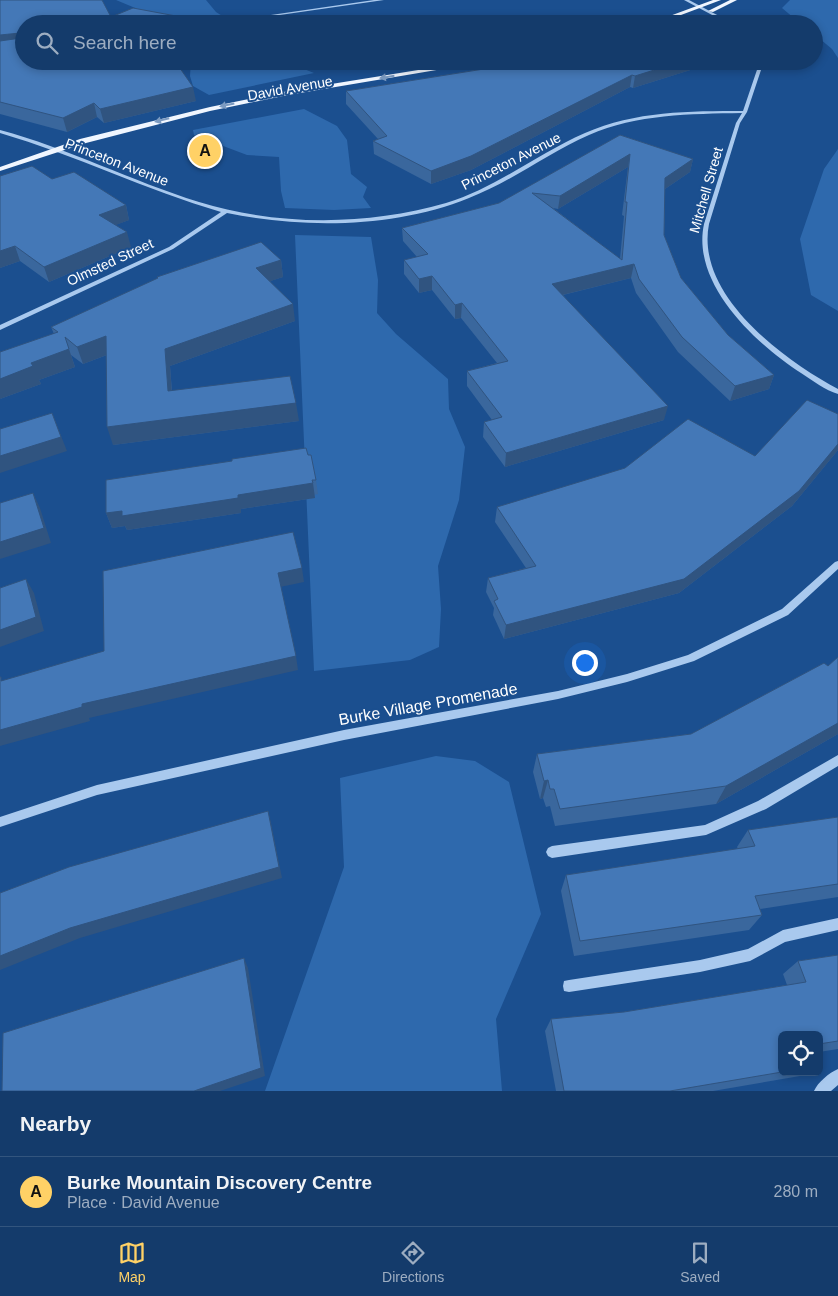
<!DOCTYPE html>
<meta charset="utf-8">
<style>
body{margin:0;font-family:Helvetica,sans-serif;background:#1d4271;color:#f1f3f6}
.controls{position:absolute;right:15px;bottom:15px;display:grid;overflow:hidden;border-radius:8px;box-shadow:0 2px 8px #0003}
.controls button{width:45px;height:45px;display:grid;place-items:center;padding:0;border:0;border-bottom:1px solid #33557e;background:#143b6b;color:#f1f3f6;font:25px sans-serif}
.you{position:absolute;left:584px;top:662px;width:18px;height:18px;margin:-12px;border:4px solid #fff;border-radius:50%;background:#1a73e8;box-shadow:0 0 0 8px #1a73e833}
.badge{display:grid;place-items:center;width:32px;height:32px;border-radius:50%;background:#ffd166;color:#111;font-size:16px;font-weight:700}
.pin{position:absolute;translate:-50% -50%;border:2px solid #fff;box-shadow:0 1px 5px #0006}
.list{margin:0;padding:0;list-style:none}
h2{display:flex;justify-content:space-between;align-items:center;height:65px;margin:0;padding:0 20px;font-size:21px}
h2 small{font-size:16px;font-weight:400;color:#9dadc1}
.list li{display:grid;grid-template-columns:32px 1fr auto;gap:15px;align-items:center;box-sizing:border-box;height:70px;padding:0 20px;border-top:1px solid #33557e}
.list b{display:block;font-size:19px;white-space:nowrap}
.list p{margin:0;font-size:16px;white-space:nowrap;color:#9dadc1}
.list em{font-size:16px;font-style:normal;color:#9dadc1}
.icon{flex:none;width:28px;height:28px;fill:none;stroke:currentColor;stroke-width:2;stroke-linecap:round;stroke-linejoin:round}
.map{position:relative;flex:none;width:838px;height:1091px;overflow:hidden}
.search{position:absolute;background:#143b6b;box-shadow:0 2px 8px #0003;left:15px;right:15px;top:15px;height:55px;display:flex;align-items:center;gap:12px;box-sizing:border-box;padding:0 18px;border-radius:28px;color:#9dadc1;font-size:19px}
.sheet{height:135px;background:#143b6b}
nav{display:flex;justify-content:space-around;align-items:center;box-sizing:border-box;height:70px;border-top:1px solid #33557e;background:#143b6b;font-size:14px;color:#9dadc1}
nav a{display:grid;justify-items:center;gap:2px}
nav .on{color:#ffd166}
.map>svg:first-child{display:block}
.green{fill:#2e69ad}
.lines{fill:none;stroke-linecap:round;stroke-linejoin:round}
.minor{fill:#a9c9ee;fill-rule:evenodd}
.major{fill:#f0f6ff;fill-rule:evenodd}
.wall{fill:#3a679d;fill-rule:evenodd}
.shaded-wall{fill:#305480}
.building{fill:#4478b7;stroke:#305480;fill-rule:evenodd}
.oneway{fill:#7b9ac1}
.labels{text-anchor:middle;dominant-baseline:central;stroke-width:4;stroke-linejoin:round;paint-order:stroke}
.far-street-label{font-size:14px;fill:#fff;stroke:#1b4f8f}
.street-label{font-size:16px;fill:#fff;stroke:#1b4f8f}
</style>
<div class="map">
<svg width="838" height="1091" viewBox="0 0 838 1091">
<rect width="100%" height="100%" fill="#1b4f8f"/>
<!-- green -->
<path class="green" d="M116 0H206L216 12 235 24H163L140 10Z
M790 0H838V58L832 49 814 34V24H801L782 8Z
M191 61H284L314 73 209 95 193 86 190 76Z
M304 109 337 126 347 140 351 174 367 187 363 197 371 208 334 210 285 208 281 191 279 157 247 155 194 135 193 130Z
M838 149V311L811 295 800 239 824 169Z
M295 235 371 237 378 280 377 313 396 334 448 379 449 409 465 447 459 500 438 566 441 609 439 647 410 660 314 671Z
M436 756 475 761 509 782 541 914 496 1019 502 1091H265L344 867 340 778Z"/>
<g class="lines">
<!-- minor -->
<path class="minor" d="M374 0H384L266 17 264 16Z
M684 0H689L734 24H729Z
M760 61H764L747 112 740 123 709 224C695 295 784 360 838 389V394C825 390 813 381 801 373 756 344 691 284 704 224L736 123 742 113C690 114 637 114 589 135 548 153 511 182 469 198 395 228 304 229 227 213L173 249 0 330V325L169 247 221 212C146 190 75 155 0 133V130C68 148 131 181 199 202 278 226 366 226 446 203 496 188 537 154 585 133 635 111 690 111 743 111Z
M838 561V569L788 615 694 661 627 682 558 699 344 740 97 795 0 827V817L97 785 344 730 558 691 627 674 688 655 782 609 835 562Z
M838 755V766L766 809 706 835 552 858 548 856 546 852 548 848 552 846 705 825 758 801Z
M838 918V930L785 942 750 961 700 972 569 992 564 991 563 986 564 981 569 980 700 960 748 949 783 930Z
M838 1069V1085L831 1091H814C818 1082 829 1073 838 1069Z"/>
<!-- major -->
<path class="major" d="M713 0H721L657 24H648Z
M730 0H737L713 12 708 11Z
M474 61H490L288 95 210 111 86 143 0 171V167L80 139 210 107 288 91Z
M516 61H531L477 72 474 70Z"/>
</g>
<!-- wall -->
<path class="wall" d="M0 0 111 17 176 16 24 24 196 101 104 123 97 117 67 132 0 114Z
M534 61H719L633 88 630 87 471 170 431 184 374 154 373 141 378 139 346 104V91Z
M620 135 693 159 690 172 665 189 664 235 681 278 728 335 774 375 769 389 730 401 678 352 636 293 631 278 563 295 664 420 505 467 483 437 484 422 492 420 467 386V371L497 363 461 318 455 319 432 290 419 293 404 274V260L417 257 403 241 402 228 499 203ZM628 167 622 215 624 216 620 259 553 208 558 209Z
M0 176 52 179 126 205 129 220 115 225 131 247 49 282 20 261 0 268Z
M281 260 283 277 270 281 295 321 170 366 172 391 299 421 113 445 107 355 83 364 71 355 75 367 39 380 41 384 0 399 54 334 51 327 157 279V277Z
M838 414V450L792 506 679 593 504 639 493 615 494 608 486 592 488 578 526 568 495 522 497 507 755 456Z
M308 455 316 480 318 494 314 495 315 498 241 509V513L127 530 125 526 112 528 106 513Z
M838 657V734L716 804 555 826 550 806 546 807 543 798 540 799 533 772 537 754 691 734 828 666Z
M838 817V897L760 909 762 915 749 930 574 956 561 891 566 875 738 849 737 847 748 830Z
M838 955V1049L819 1052V1035H782V1072H806L800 1076 713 1091H556L545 1031 551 1019 624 1012 787 985 783 974 798 961Z"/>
<!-- shaded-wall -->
<path class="shaded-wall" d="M176 16 178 24H169Z
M20 33 24 45 0 48V35Z
M683 61H719L633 88 635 76Z
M632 75 630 87 471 170 431 184V171Z
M193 87 196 101 104 123 100 109Z
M94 103 97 117 67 132 63 118Z
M630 154 628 167 558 209 560 196Z
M693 159 690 172 662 191 665 178Z
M126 205 129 220 103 230 99 215Z
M127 232 131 247 49 282 44 267Z
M15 246 20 261 0 268V251Z
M281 260 283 277 259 285 256 268Z
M634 264 631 278 550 298 552 284Z
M432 276V290L419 293V279Z
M462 303 461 318 455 319V305Z
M293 304 295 321 170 366 173 409 168 391 165 349Z
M106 336 112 353 83 364 77 347Z
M69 349 75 367 39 380 41 384 0 399V379L31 363Z
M774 375 769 389 730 401 735 386Z
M296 403 299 421 113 445 107 427Z
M668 406 664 420 505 467 506 453Z
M52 413 67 451 0 473V456Z
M838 444V450L792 506 679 593 504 639 506 625Z
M313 483 315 498 241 509V513L127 530 125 526 112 528 106 513Z
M33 493 40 508 51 543 0 559V542Z
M302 568 304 582 280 587 278 573Z
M26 579 34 593 44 631 0 647V630Z
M296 656 298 670 89 718 90 721 0 746V730L82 704Z
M838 723V734L716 804 726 786Z
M548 780 543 798 540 799 544 781Z
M268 811 271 823 282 878 80 938 0 970V956Z
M244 958 248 968 265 1076 220 1091H194Z"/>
<!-- building -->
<path class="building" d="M0 0H102L111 17 133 8 176 16 169 24H24V61H175L193 87 100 109 94 103 63 118 0 102V41L21 38 20 33 0 35Z
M534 61H683L635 76 632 75 471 156 431 171 373 141 387 136 346 91Z
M620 135 693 159 665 178 664 235 681 278 728 335 774 375 735 386 682 337 639 279 634 264 552 284 668 406 506 453 484 422 502 417 467 371 508 361 462 303 455 305 432 276 419 279 404 260 428 254 402 228 499 203ZM630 154 625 202H627L622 260 532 193 560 196Z
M32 166 52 179 74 172 126 205 99 215 127 232 44 267 15 246 0 251V176Z
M261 242 281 260 256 268 293 304 165 349 168 391 290 376 296 403 107 427 106 336 77 347 65 337 69 349 31 363 33 366 0 379V352L58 332 51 327 158 278 157 277Z
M807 400 838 414V444L799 491 684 579 506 625 494 601 498 599 488 578 536 566 497 507 625 468 688 419 755 456Z
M52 413 61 437 0 456V429Z
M306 448 308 455H311L316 480H312L313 483 238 495V498L122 516V511L106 513V480L232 461V459Z
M33 493 44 528 0 542V503Z
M293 532 302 568 278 573 296 656 82 704V707L0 730V677H1V681L104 651 103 571Z
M26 579 36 617 0 630V588Z
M838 657V723L726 786 560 809 554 789H550L548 780 544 781 537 754 691 734 824 663 828 666Z
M268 811 279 867 70 928 0 956V893L69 867Z
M838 817V884L755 896 762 915 580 941 566 875 755 846 748 830Z
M838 955V1041L819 1044V1035H782V1072L670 1091H564L551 1019 624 1012 806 982 798 961Z
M244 958 261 1068 194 1091H2L3 1033Z"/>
<!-- one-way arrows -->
<defs><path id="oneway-solid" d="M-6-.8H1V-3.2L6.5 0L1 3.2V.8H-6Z" transform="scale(1.25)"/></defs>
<g class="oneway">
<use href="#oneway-solid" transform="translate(387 77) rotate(171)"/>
<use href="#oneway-solid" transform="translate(227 105) rotate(168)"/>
<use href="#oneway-solid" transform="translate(162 120) rotate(166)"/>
</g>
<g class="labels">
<!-- far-street labels -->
<g class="far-street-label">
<text transform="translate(290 88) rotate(-10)">David Avenue</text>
<text transform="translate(511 161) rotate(-27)">Princeton Avenue</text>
<text transform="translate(117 162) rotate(21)">Princeton Avenue</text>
<text transform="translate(706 190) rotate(-74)">Mitchell Street</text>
<text transform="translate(110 262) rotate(-25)">Olmsted Street</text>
</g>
<!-- street labels -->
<g class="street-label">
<text transform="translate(428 704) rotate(-10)">Burke Village Promenade</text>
</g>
</g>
</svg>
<div class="controls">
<button><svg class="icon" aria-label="locate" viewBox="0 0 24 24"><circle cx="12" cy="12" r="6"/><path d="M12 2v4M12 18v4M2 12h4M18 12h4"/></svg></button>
</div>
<div class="you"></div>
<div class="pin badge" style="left:205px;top:151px">A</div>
<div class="search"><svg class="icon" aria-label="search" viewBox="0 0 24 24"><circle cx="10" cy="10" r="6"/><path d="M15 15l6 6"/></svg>Search here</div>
</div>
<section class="sheet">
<h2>Nearby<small></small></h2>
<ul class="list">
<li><span class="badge">A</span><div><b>Burke Mountain Discovery Centre</b><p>Place · David Avenue</p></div><em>280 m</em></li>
</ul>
</section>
<nav>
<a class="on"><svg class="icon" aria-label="map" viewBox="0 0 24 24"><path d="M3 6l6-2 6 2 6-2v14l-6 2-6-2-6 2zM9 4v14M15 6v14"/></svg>Map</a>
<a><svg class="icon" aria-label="directions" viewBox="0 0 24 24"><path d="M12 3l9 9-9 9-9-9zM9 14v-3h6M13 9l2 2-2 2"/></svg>Directions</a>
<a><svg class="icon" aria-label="saved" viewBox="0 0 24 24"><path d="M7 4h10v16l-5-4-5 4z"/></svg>Saved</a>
</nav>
